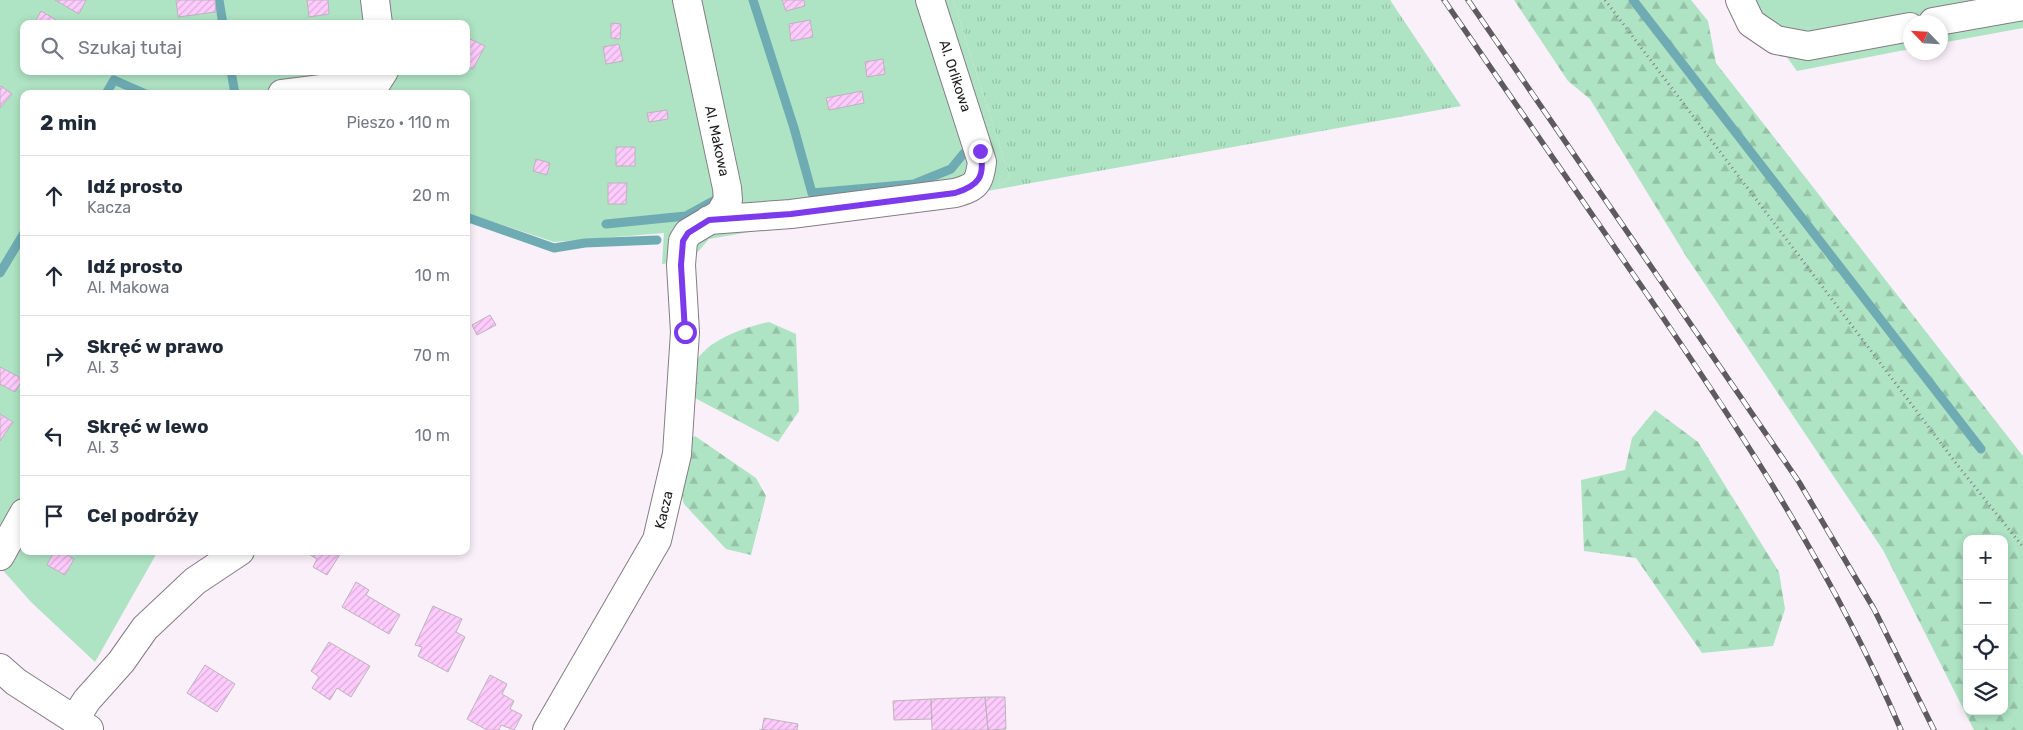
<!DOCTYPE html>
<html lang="pl">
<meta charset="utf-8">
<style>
body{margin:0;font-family:Rubik,sans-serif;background:#f2f2f3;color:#1f2937}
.controls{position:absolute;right:15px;bottom:15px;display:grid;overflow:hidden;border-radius:10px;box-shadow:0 2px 8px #0003}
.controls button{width:45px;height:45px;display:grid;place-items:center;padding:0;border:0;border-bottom:1px solid #e0e1e3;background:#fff;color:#1f2937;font:25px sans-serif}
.compass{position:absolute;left:1903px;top:15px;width:45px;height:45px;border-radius:50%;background:#fff;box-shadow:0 2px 8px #0003;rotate:295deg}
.stop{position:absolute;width:15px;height:15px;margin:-11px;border:4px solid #7c3aed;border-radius:50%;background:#fff}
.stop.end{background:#7c3aed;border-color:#fff;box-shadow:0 1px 5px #0008}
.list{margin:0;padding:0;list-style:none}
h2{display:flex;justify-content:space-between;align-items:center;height:65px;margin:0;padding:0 20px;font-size:21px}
h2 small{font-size:16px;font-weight:400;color:#747a83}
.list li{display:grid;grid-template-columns:32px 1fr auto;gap:15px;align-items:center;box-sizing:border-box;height:80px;padding:0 20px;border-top:1px solid #e0e1e3}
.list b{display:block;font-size:19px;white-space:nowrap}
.list p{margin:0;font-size:16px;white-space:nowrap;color:#747a83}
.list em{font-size:16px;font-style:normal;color:#747a83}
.icon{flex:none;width:28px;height:28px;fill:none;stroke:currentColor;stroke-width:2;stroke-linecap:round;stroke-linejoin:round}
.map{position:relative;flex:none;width:2023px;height:730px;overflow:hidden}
.search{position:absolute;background:#fff;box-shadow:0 2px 8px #0003;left:20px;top:20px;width:450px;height:55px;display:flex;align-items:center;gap:12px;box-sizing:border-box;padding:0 18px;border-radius:10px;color:#747a83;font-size:19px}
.panel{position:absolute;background:#fff;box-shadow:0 2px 8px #0003;left:20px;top:90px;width:450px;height:465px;border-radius:10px}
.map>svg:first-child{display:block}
.grass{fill:url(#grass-tufts)}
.forest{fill:url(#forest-firs);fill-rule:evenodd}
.green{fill:#aee3c3;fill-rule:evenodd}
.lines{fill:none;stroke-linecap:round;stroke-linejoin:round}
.stream{stroke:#6eabb2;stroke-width:9}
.building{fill:url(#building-hatch);stroke:#bdb4bc}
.minor-casing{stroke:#857c84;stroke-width:30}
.path{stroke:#847f84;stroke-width:3;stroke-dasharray:1 4;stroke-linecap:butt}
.minor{stroke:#fff;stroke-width:28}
.rail-casing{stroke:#5f5a5f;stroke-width:5.5}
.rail{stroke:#fff;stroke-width:4;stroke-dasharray:11;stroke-linecap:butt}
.route{stroke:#7c3aed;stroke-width:6}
.labels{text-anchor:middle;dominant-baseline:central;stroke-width:4.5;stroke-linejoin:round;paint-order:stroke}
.street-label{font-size:14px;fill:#1e1b1e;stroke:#fff}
</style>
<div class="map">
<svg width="2023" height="730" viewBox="0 0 2023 730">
<defs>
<pattern id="grass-tufts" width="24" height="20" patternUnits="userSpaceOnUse" patternTransform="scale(1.25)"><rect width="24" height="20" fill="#aee3c3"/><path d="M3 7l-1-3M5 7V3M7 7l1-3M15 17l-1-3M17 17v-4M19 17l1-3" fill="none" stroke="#95c2a7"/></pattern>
<pattern id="forest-firs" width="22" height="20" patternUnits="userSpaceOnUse" patternTransform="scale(1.25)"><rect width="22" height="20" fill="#aee3c3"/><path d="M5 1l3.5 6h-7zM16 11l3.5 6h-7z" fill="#95c2a7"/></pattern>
<pattern id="building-hatch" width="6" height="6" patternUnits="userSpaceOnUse" patternTransform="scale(1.25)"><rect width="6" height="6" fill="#fecbfd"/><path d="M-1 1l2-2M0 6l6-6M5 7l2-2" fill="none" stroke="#d9aed8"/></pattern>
</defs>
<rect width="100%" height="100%" fill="#f9f0f9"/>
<!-- grass -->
<path class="grass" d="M953 0H1390L1461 106 993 190 1010 178Z"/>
<!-- forest -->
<path class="forest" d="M1514 0H1691L1708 21 1716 63 2023 456V730H1974L1883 550 1686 256 1590 99 1568 81ZM1967 539H2004V711H1967Z
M769 322 796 334 799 411 778 442 693 397C693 389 690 377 693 369 700 342 745 327 769 322Z
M1655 410 1698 442 1779 572 1785 609 1773 646 1702 653 1636 558 1584 551 1581 480 1625 470 1632 438Z
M695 436 756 478 766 496 751 555 726 549 684 504 679 487 690 439Z"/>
<!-- green -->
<path class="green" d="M0 0H953L1010 178 993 190 709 239 690 261 662 264 664 233 554 242 466 213V94H24V551H158L95 662 31 602 0 567ZM24 24H466V71H24Z
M1745 0H2023V28L1941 43 1940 22H1910V49L1797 71Z"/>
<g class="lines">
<!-- stream -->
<path class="stream" d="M219 0 223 24
M753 0 794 128 812 193 914 184 951 169 964 153
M1633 0 1981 449
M231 71 235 94
M106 94 114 80 146 94
M466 217 554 248 585 243 657 240
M606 224 686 216 717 199V195
M0 273 24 233"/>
</g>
<!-- building -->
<path class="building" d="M55 0H86L79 14Z
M176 0H215L216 12 178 17Z
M307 0H328L329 14 309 17Z
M782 0H804L805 6 786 11Z
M41 11 63 24H34Z
M810 20 813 37 791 41 789 24Z
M611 23 621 24 620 39 611 38Z
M466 37 485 46 473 69 466 66Z
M619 44 623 61 606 64 603 47Z
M883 59 885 74 867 77 865 62Z
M1 86 12 94 0 108V87Z
M862 91 864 103 829 110 826 98Z
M667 110 668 119 649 122 647 113Z
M616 147H635V166H616Z
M536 159 550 163 547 175 533 171Z
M608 183H627L626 204H608Z
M490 315 496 325 477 335 472 325Z
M0 367 23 379 15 392 0 384Z
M0 414 13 422 0 441Z
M54 551H61L74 559 65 575 47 565Z
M304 551H342L327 575 313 567 317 559Z
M356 582 369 590 366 595 400 615 389 634 342 607Z
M433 606 462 619 456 632 465 637 448 672 418 656 422 647 415 645Z
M329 642 370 666 351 697 337 688 330 700 312 688 319 677 311 671Z
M205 665 235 684 217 712 187 693Z
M490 675 507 684 502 694 514 701 510 709 522 715 514 730 501 725 499 730H487L467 719Z
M985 697 988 730H932L931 699Z
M985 697H1005L1006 729 988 730Z
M931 699 932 719 894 720 893 701Z
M764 718 798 724 797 730H759H762Z"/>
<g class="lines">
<!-- minor casing -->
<g class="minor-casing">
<path id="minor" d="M375 0 378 24
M1740 0 1751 23 1776 40 1808 46 1910 27
M1933 22 2023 6
M282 94 377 82 384 71
M709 220 791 214 955 193C976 187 979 184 982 162L930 0
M0 556 24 513
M0 668 16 682 89 729
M74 720 87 700 121 662 145 628 195 581 240 551
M547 730 657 540 677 454 685 332 681 265 683 241 688 233 720 214 728 200 727 188 687 0"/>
</g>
<!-- path -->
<path class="path" d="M1605 0 1959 467 2023 547"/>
<!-- minor -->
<use href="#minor" class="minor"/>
<!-- rail casing -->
<g class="rail-casing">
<path id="rail" d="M1444 0C1506 90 1569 181 1631 271 1733 419 1830 564 1901 730
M1468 0 1799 482 1874 609 1934 730"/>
</g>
<!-- rail -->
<use href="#rail" class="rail"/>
</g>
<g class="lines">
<!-- route -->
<path class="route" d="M685 332 681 265 683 241 688 233 709 220 791 214 955 193C978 186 986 177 980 151"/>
</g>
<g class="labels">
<!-- street labels -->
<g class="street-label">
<text transform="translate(955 76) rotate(72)">Al. Orlikowa</text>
<text transform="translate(717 141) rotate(78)">Al. Makowa</text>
<text transform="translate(664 510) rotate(-77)">Kacza</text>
</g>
</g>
</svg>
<div class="controls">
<button>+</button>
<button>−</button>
<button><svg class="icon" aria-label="locate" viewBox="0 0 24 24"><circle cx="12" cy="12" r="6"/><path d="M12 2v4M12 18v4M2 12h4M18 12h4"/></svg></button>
<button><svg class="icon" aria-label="layers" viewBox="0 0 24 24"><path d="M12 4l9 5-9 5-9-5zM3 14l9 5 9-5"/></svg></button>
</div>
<svg class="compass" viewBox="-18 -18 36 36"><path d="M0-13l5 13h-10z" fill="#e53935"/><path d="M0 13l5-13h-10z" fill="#747a83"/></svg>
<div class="stop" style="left:685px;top:332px"></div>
<div class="stop end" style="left:980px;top:151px"></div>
<div class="search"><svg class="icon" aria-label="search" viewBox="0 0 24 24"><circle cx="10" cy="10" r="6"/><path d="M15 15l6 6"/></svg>Szukaj tutaj</div>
<section class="panel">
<h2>2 min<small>Pieszo · 110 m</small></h2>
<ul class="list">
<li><svg class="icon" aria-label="ahead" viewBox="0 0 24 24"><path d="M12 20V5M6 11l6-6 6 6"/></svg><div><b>Idź prosto</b><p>Kacza</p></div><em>20 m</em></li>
<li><svg class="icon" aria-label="ahead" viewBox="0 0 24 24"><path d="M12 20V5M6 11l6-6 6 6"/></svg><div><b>Idź prosto</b><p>Al. Makowa</p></div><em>10 m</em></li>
<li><svg class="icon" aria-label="right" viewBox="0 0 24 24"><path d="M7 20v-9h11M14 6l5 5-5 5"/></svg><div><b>Skręć w prawo</b><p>Al. 3</p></div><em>70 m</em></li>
<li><svg class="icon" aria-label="left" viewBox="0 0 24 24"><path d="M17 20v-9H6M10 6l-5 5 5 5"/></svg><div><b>Skręć w lewo</b><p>Al. 3</p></div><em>10 m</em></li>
<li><svg class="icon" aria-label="arrive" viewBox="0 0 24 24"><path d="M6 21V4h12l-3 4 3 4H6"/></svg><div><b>Cel podróży</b></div></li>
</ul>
</section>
</div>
